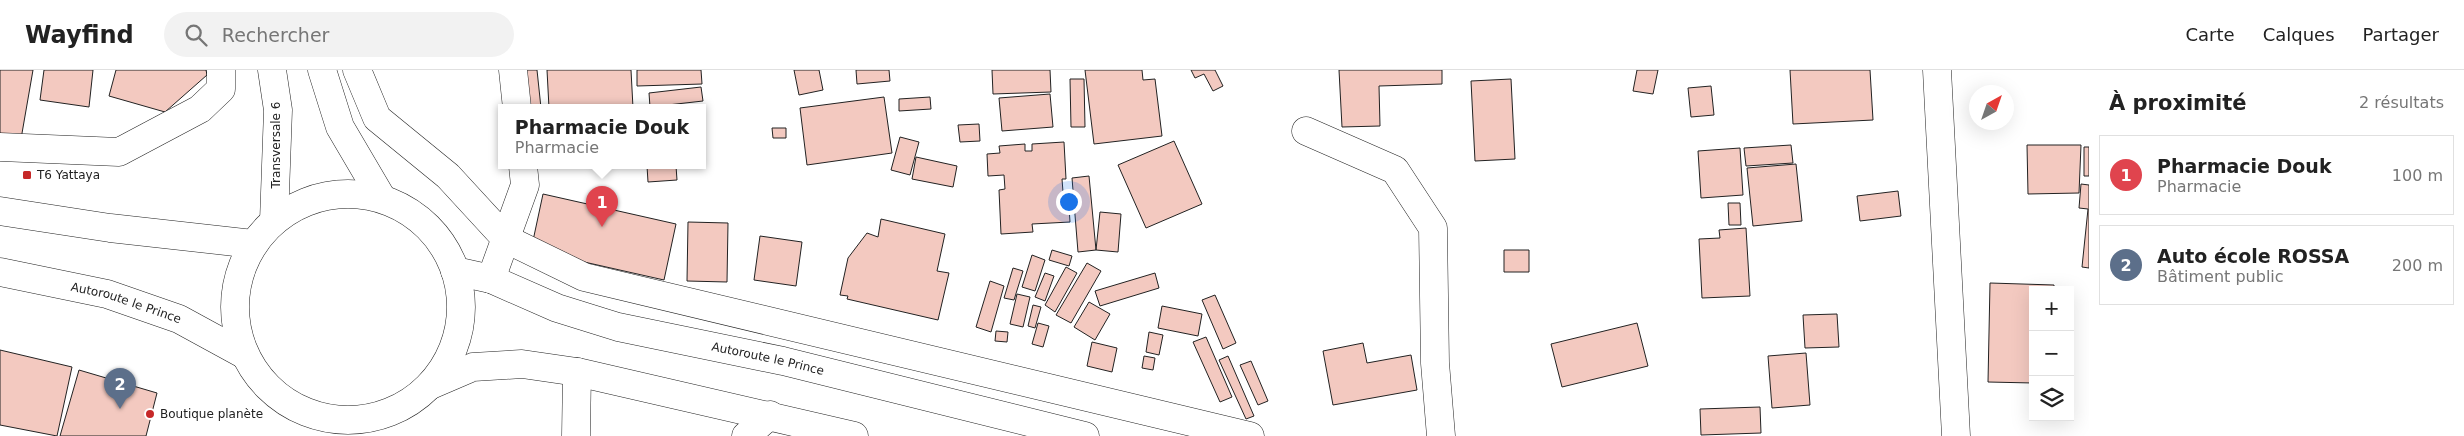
<!DOCTYPE html>
<html lang="fr">
<meta charset="utf-8">
<style>
body{margin:0;font-family:"DejaVu Sans",sans-serif;background:#f2f2f2;color:#222}
.controls{position:absolute;right:15px;bottom:15px;display:grid;overflow:hidden;border-radius:0px;box-shadow:0 5px 20px #0002}
.controls button{width:45px;height:45px;display:grid;place-items:center;padding:0;border:0;border-bottom:1px solid #e0e0e0;background:#fff;color:#222;font:25px sans-serif}
.compass{position:absolute;left:1969px;top:15px;width:45px;height:45px;border-radius:50%;background:#fff;box-shadow:0 5px 20px #0002;rotate:40deg}
.you{position:absolute;left:1068px;top:131px;width:18px;height:18px;margin:-12px;border:4px solid #fff;border-radius:50%;background:#1a73e8;box-shadow:0 0 0 8px #1a73e833}
.badge{display:grid;place-items:center;width:32px;height:32px;border-radius:50%;background:#b45309;color:#fff;font-size:16px;font-weight:700}
.pin{position:absolute;translate:-50% -41px;filter:drop-shadow(0 1px 2px #0008)}
.pin::after{content:'';position:absolute;top:26px;width:18px;height:15px;background:inherit;clip-path:polygon(0 0,100% 0,50% 100%)}
.popup{position:absolute;left:498px;top:34px;width:208px;height:65px;box-sizing:border-box;display:grid;place-content:center;border-radius:0px;background:#fff;filter:drop-shadow(0 1px 4px #0005);font-size:16px;white-space:nowrap;color:#767676}
.popup b{font-size:19px;color:#222}
.popup::after{content:'';position:absolute;left:50%;top:100%;margin-left:-10px;border:10px solid transparent;border-top-color:#fff}
.list{margin:0;padding:0;list-style:none}
h2{display:flex;justify-content:space-between;align-items:center;height:65px;margin:0;padding:0 20px;font-size:21px}
h2 small{font-size:16px;font-weight:400;color:#767676}
.list li{display:grid;grid-template-columns:32px 1fr auto;gap:15px;align-items:center;box-sizing:border-box;height:80px;margin:0 10px 10px;padding:0 10px;border:1px solid #e0e0e0;border-radius:0px}
.list b{display:block;font-size:19px;white-space:nowrap}
.list p{margin:0;font-size:16px;white-space:nowrap;color:#767676}
.list em{font-size:16px;font-style:normal;color:#767676}
.icon{flex:none;width:28px;height:28px;fill:none;stroke:currentColor;stroke-width:2;stroke-linecap:round;stroke-linejoin:round}
.map{position:relative;flex:none;width:2089px;height:366px;overflow:hidden}
header{display:flex;align-items:center;gap:30px;box-sizing:border-box;height:70px;padding:0 25px;background:#fff;border-bottom:1px solid #e0e0e0}
header strong{font-size:24px}
nav{display:flex;gap:28px;margin-inline-start:auto;font-size:18px}
.search{width:350px;height:45px;background:#f2f2f2;display:flex;align-items:center;gap:12px;box-sizing:border-box;padding:0 18px;border-radius:28px;color:#767676;font-size:19px}
main{display:flex}
aside{flex:1;background:#fff}
.map>svg:first-child{display:block}
.building{fill:#f3c9c0;stroke:#222}
.lines{fill:none;stroke-linecap:round;stroke-linejoin:round}
.minor-casing{stroke:#222;stroke-width:29}
.major-casing{stroke:#222;stroke-width:29}
.minor{stroke:#fff;stroke-width:28}
.major{stroke:#fff;stroke-width:28}
.poi-dot{fill:#c62828;stroke:#fff;stroke-width:2}
.labels{text-anchor:middle;dominant-baseline:central;stroke-width:4;stroke-linejoin:round;paint-order:stroke}
.street-label{font-size:12px;fill:#222;stroke:#fff}
.poi-label{font-size:12px;fill:#222;stroke:#fff;text-anchor:start}
</style>
<header>
<strong>Wayfind</strong>
<div class="search"><svg class="icon" aria-label="search" viewBox="0 0 24 24"><circle cx="10" cy="10" r="6"/><path d="M15 15l6 6"/></svg>Rechercher</div>
<nav><a>Carte</a><a>Calques</a><a>Partager</a></nav>
</header>
<main>
<div class="map">
<svg width="2089" height="366" viewBox="0 0 2089 366">
<rect width="100%" height="100%" fill="#fff"/>
<!-- building -->
<path class="building" d="M0 0H33L21 69 0 66Z
M44 0H93L89 37 40 30Z
M116 0H206L207 5 165 42 109 26Z
M516 0H537L541 38H521Z
M547 0H631L633 38H549Z
M637 0H701L702 14 637 16Z
M794 0H819L823 20 799 25Z
M856 0H889L890 11 857 14Z
M992 0H1050L1051 22 993 24Z
M1085 0H1142L1143 10 1155 9 1162 66 1094 74Z
M1191 0H1215L1223 16 1213 21 1204 4 1195 8Z
M1339 0H1442V14L1379 16 1380 56 1342 57Z
M1637 0H1658L1653 24 1633 21Z
M1790 0H1870L1873 50 1793 54Z
M1070 9H1084L1085 57H1071Z
M1511 9 1515 89 1475 91 1471 11Z
M1711 16 1714 45 1691 47 1688 18Z
M701 17 703 31 650 37 649 23Z
M1050 24 1053 57 1002 61 999 28Z
M884 27 892 83 807 95 800 38Z
M930 27 931 39 899 41V29Z
M979 54 980 71 960 72 958 55Z
M772 58H786V68H773Z
M900 67 919 72 910 105 891 100Z
M1174 71 1202 134 1146 158 1118 95Z
M1064 72 1066 109H1062L1063 122H1068L1070 152 1032 154 1033 162 1001 164 999 120 1005 119 1004 105 988 106 987 84 1000 83 999 76 1025 74V81H1032V74Z
M1791 75 1793 93 1746 96 1744 78Z
M2027 75H2081L2079 123 2028 124Z
M2084 77H2089V106H2084Z
M1740 78 1743 125 1701 128 1698 81Z
M916 87 957 96 953 117 912 109Z
M1796 94 1802 151 1753 156 1747 98Z
M647 96H676L677 110 648 112Z
M1089 106 1096 180 1078 182 1072 108Z
M2081 114 2089 115V198L2082 197 2088 139 2079 138Z
M1898 121 1901 146 1860 151 1857 126Z
M543 124 676 154 664 210 531 180Z
M1728 133H1740L1741 155H1729Z
M1100 142 1121 144 1118 182 1096 180Z
M881 149 945 164 937 201 949 203 938 250 847 229 848 226 840 225 848 188 867 163 878 167Z
M688 152 728 153 727 212 687 211Z
M1746 158 1750 226 1702 228 1699 169 1720 168 1719 160Z
M760 166 802 172 796 216 754 210Z
M1052 180 1072 186 1069 196 1049 190Z
M1504 180H1529V202H1504Z
M1032 185 1045 190 1035 221 1022 217Z
M1087 193 1101 201 1071 253 1056 245Z
M1066 197 1077 203 1055 242 1045 235Z
M1013 198 1023 201 1014 230 1004 228Z
M1045 203 1054 206 1045 231 1035 227Z
M1155 203 1159 218 1100 236 1095 221Z
M990 211 1004 216 991 262 976 257Z
M1990 213 2054 215V220H2033V313L1988 312Z
M1017 224 1030 227 1023 257 1010 254Z
M1215 225 1236 273 1223 279 1202 230Z
M1089 232 1110 244 1095 270 1074 257Z
M1033 235 1041 237 1035 258 1028 256Z
M1162 236 1202 244 1198 266 1158 258Z
M1837 244 1839 277 1805 278 1803 245Z
M1038 253 1049 256 1043 277 1032 274Z
M1637 253 1648 296 1562 317 1551 274Z
M996 261 1008 262 1007 272 995 271Z
M1149 262 1163 265 1159 285 1146 282Z
M1206 267 1232 327 1220 332 1193 272Z
M1092 272 1117 278 1112 302 1087 296Z
M1363 273 1367 293 1411 285 1417 320 1333 335 1323 281Z
M0 280 72 297 57 366 0 355Z
M1806 283 1810 335 1772 338 1768 286Z
M1144 286 1155 288 1153 300 1142 298Z
M1228 286 1254 346 1246 349 1219 290Z
M1251 291 1268 331 1258 335 1240 295Z
M79 300 157 323 146 366H60Z
M1760 337 1761 363 1701 365 1700 339Z"/>
<g class="lines">
<!-- minor casing -->
<g class="minor-casing">
<path id="minor" d="M357 0 377 48 448 106 506 169 584 207 1250 366
M513 0 517 38
M1937 0 1956 366
M1306 61 1395 100 1433 158 1435 293 1441 366
M0 77 119 82 200 39 221 19V0
M491 209 525 115 523 96
M576 366 577 302
M746 366 770 345"/>
</g>
<!-- major casing -->
<g class="major-casing">
<g id="major">
<path d="M272 0 278 40 274 151"/>
<path d="M322 0 340 57 380 125"/>
<circle cx="348" cy="237" r="113"/>
<path d="M0 141 110 158 253 174"/>
<path id="s1" d="M455 201 491 209 557 238 618 257 783 291 1085 366"/>
<path id="s2" d="M0 202 107 224 179 249 245 285"/>
<path d="M431 315 473 297 522 294 577 302 854 366"/>
</g>
</g>
<!-- minor -->
<use href="#minor" class="minor"/>
<!-- major -->
<use href="#major" class="major"/>
</g>
<!-- markers -->
<g class="poi-dot">
<rect x="22" y="100" width="10" height="10" rx="2.5"/>
<circle cx="150" cy="344" r="5"/>
</g>
<g class="labels">
<!-- street labels -->
<g class="street-label">
<text transform="translate(276 75) rotate(-90)">Transversale 6</text>
<text stroke="none"><textPath href="#s2" startOffset="130">Autoroute le Prince</textPath></text>
<text stroke="none"><textPath href="#s1" startOffset="326">Autoroute le Prince</textPath></text>
</g>
<!-- poi labels -->
<g class="poi-label">
<text x="37" y="105">T6 Yattaya</text>
<text x="160" y="344">Boutique planète</text>
</g>
</g>
</svg>
<div class="controls">
<button>+</button>
<button>−</button>
<button><svg class="icon" aria-label="layers" viewBox="0 0 24 24"><path d="M12 4l9 5-9 5-9-5zM3 14l9 5 9-5"/></svg></button>
</div>
<svg class="compass" viewBox="-18 -18 36 36"><path d="M0-13l5 13h-10z" fill="#e53935"/><path d="M0 13l5-13h-10z" fill="#767676"/></svg>
<div class="you"></div>
<div class="pin badge" style="left:602px;top:157px;background:#e0444e">1</div>
<div class="popup"><b>Pharmacie Douk</b>Pharmacie</div>
<div class="pin badge" style="left:120px;top:339px;background:#5c6f8a">2</div>
</div>
<aside>
<h2>À proximité<small>2 résultats</small></h2>
<ul class="list">
<li><span class="badge" style="background:#e0444e">1</span><div><b>Pharmacie Douk</b><p>Pharmacie</p></div><em>100 m</em></li>
<li><span class="badge" style="background:#5c6f8a">2</span><div><b>Auto école ROSSA</b><p>Bâtiment public</p></div><em>200 m</em></li>
</ul>
</aside>
</main>
